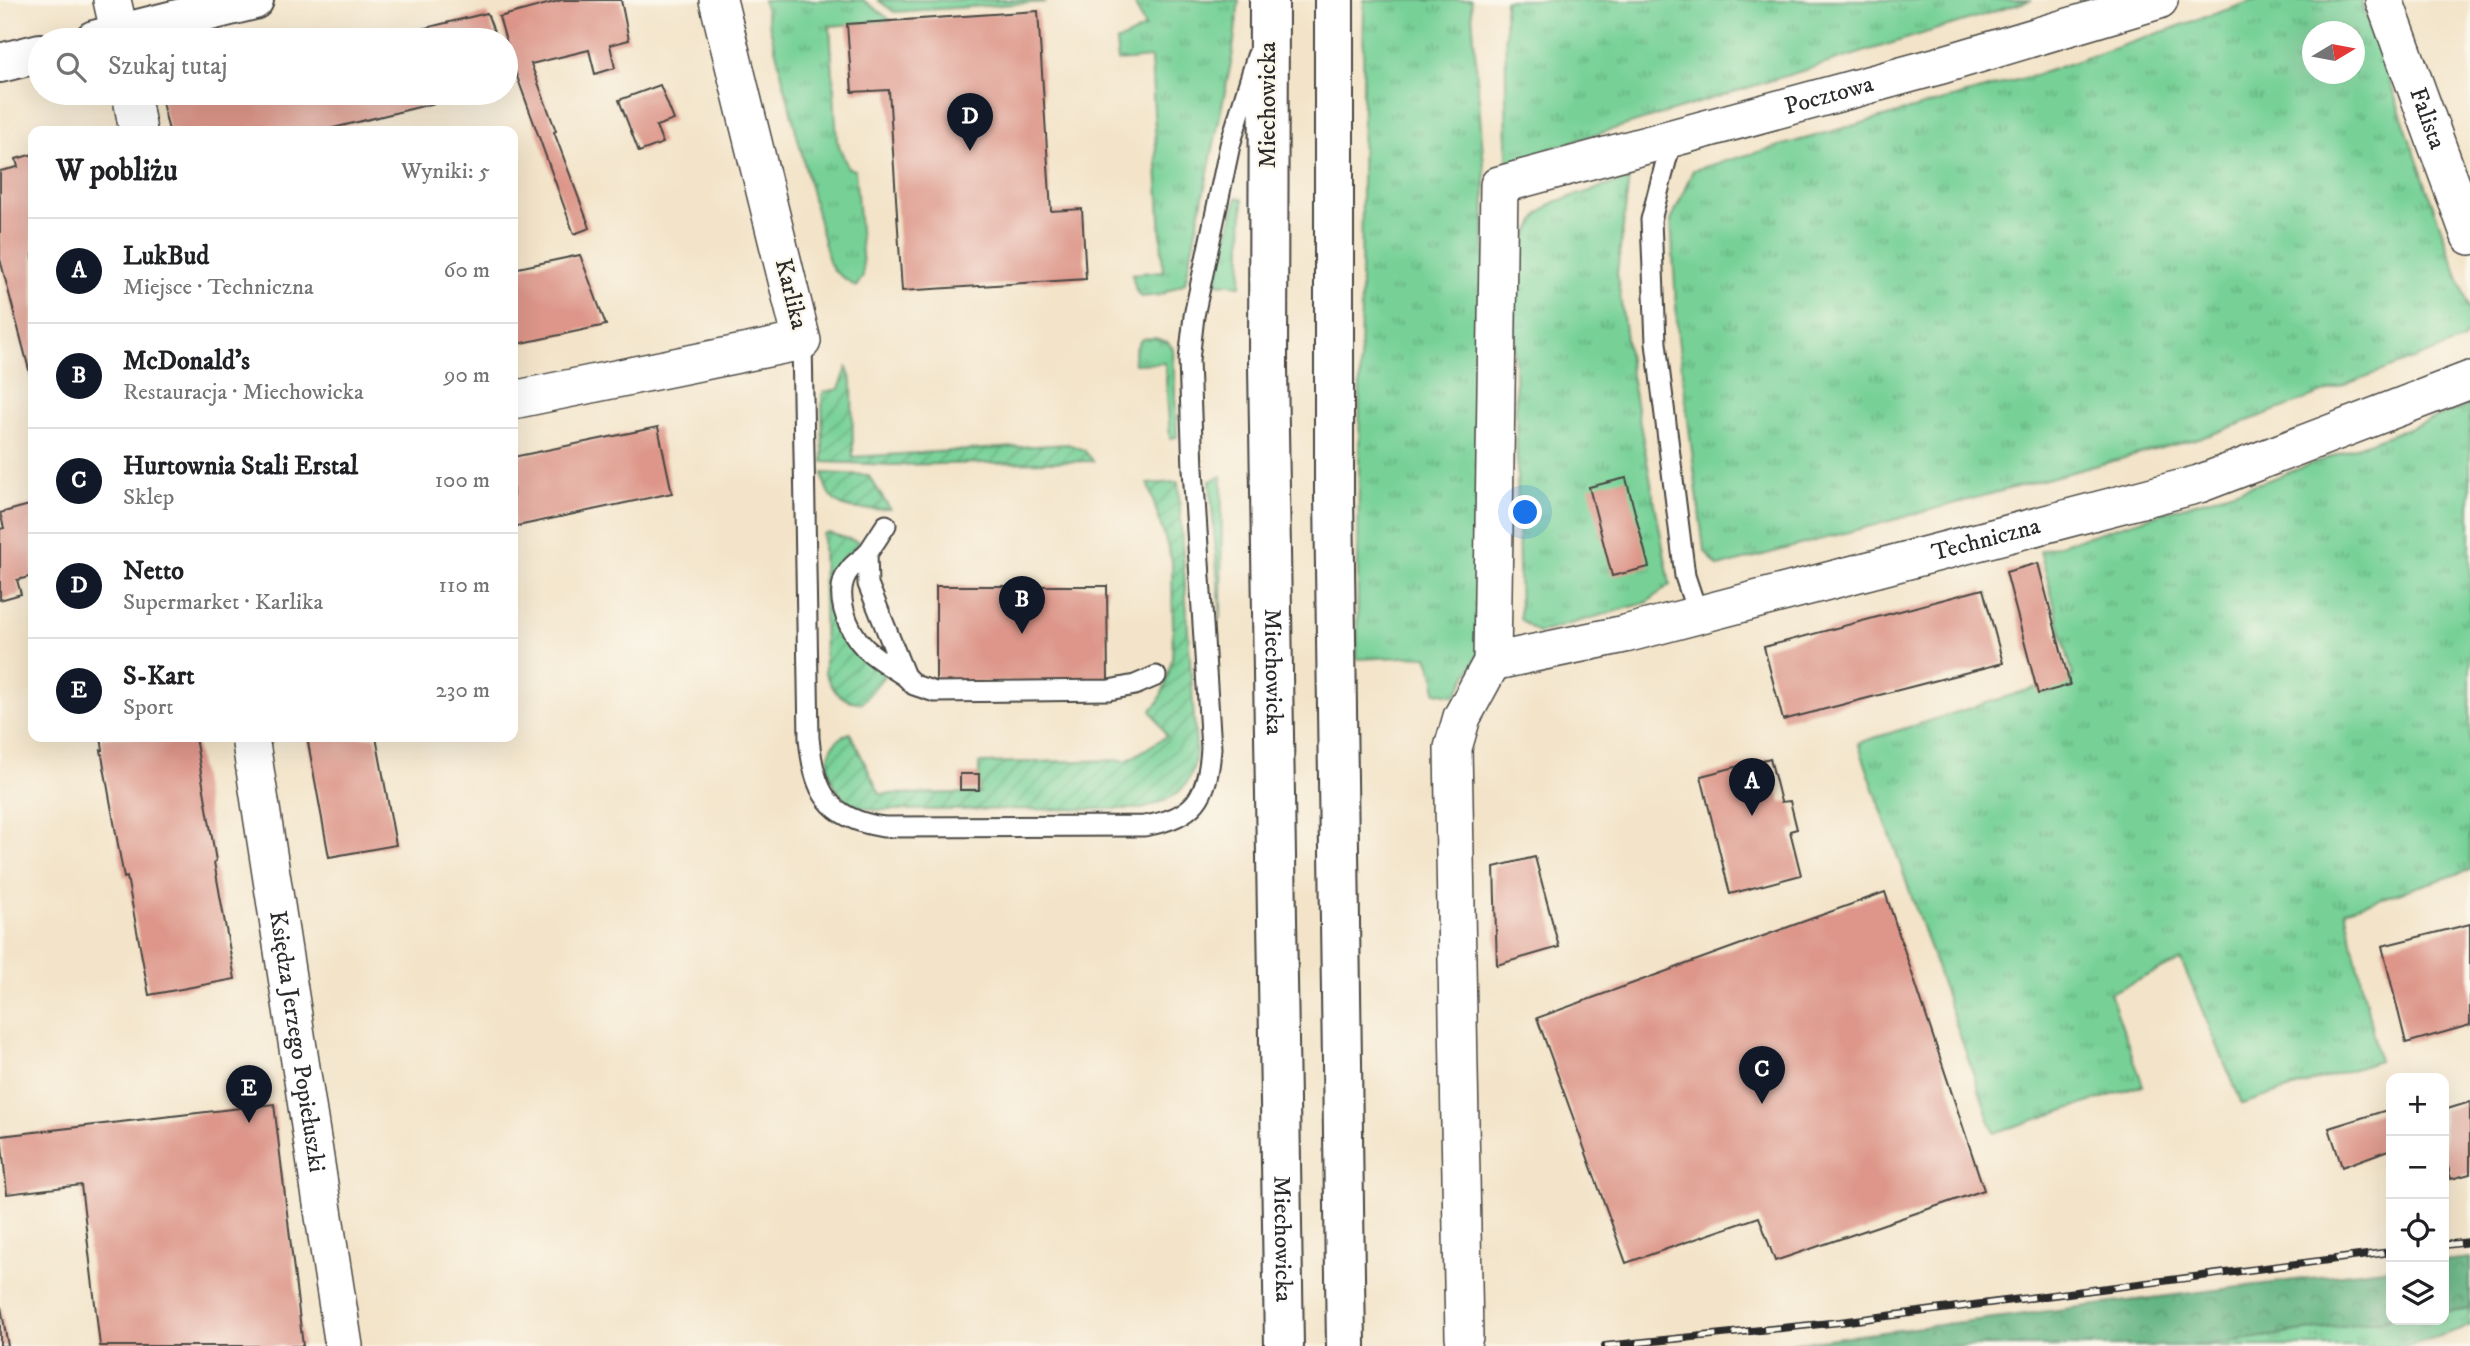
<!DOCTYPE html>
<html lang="pl">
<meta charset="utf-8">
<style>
body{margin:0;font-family:"IM FELL DW Pica",serif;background:#f6f6f6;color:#202124}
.controls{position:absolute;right:21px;bottom:21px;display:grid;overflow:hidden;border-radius:14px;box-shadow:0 7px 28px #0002}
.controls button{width:63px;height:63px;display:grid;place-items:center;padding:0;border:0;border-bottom:2px solid #e0e0e0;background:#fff;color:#202124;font:35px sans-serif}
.compass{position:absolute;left:2302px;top:21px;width:63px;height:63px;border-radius:50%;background:#fff;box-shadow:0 7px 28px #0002;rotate:80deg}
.you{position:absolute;left:1526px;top:513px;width:24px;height:24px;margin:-18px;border:5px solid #fff;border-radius:50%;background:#1a73e8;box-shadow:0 0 0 10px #1a73e833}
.badge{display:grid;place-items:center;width:46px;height:46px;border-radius:50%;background:#111827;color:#fff;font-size:23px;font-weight:700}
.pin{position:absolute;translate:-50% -58px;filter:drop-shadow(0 2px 4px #0008)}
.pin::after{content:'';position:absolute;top:37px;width:24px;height:21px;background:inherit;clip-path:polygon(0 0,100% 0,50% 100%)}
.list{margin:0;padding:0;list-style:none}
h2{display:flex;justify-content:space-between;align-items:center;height:91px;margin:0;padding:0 28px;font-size:30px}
h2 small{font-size:23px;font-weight:400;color:#757577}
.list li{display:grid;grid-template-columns:46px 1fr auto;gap:21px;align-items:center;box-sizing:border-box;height:105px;padding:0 28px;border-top:2px solid #e0e0e0}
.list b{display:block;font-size:26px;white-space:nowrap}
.list p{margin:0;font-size:23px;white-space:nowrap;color:#757577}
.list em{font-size:23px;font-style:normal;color:#757577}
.icon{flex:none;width:38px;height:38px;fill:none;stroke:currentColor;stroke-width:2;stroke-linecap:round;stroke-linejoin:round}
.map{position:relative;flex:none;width:2470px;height:1346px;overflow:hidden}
.search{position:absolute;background:#fff;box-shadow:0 7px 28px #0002;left:28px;top:28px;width:490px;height:77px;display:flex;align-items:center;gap:18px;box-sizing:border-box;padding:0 24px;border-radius:38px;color:#757577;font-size:26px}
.panel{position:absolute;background:#fff;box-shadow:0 7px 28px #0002;left:28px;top:126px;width:490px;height:616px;border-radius:14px}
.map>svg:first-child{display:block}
.grass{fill:url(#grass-tufts);stroke:#517e61;stroke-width:2;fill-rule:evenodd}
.forest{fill:url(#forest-crowns);stroke:#466f56;stroke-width:2}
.garden{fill:url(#garden-furrows);stroke:#517e61;stroke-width:2}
.building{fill:#dd9689}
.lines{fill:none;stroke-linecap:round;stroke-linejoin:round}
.lane-casing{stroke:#494743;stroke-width:23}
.street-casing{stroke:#494743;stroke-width:40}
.secondary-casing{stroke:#494743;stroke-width:42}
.lane{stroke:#fff;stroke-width:19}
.street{stroke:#fff;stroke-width:37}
.secondary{stroke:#fff;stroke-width:38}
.rail-casing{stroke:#2b2b2b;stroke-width:8}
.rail{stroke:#fbf7ec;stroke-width:5;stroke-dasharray:16;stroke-linecap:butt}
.labels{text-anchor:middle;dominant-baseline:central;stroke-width:5;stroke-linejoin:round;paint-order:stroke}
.street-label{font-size:24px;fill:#2b2b2b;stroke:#fbf7ec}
</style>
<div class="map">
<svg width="2470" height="1346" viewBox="0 0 2470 1346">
<defs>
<pattern id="grass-tufts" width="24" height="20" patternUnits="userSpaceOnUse" patternTransform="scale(1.75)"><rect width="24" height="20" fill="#77d197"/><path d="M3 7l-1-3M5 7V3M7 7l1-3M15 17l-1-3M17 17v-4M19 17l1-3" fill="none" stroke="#62aa7b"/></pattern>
<pattern id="forest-crowns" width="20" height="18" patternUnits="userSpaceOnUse" patternTransform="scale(1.75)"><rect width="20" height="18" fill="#61b380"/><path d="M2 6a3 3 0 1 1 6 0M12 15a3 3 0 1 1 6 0" fill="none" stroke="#509269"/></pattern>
<pattern id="garden-furrows" width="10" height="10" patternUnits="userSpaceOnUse" patternTransform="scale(1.75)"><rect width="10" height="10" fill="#77d197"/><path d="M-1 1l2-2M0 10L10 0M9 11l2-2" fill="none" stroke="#62aa7b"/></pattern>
</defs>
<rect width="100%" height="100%" fill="#fbf7ec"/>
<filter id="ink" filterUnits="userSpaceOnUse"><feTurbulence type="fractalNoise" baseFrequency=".0143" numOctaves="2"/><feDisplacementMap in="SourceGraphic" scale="14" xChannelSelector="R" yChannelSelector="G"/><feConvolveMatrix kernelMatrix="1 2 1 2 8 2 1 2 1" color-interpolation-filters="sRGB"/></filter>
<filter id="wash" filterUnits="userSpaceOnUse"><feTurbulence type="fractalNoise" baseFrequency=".00686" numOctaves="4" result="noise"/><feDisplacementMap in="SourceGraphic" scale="28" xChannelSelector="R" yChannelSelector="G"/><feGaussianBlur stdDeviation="1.57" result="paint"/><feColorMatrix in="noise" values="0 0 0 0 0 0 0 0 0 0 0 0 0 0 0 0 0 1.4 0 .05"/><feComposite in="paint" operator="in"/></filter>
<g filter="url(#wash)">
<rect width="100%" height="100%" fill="#f3e4c9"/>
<!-- grass -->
<path class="grass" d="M763 0H863L892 21 830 26 837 141 848 168 855 170 863 267V276L856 287 834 271 829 262Z
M878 0H1044L1045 2 894 12Z
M1133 0H1239L1232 58 1185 283 1160 295 1141 297 1136 291 1132 274 1163 271 1151 58 1118 61 1116 42 1145 28Z
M1364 0H1471L1485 179 1481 649 1456 696 1435 692V679L1427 656 1357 659Z
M1505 0H2032L1507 162Z
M2255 0H2361L2470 311V332L2462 341 2210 435 1718 567 1704 550 1678 338 1671 221 1693 170 2042 73ZM2312 32H2354V74H2312Z
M1629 179 1617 273 1631 376 1670 584 1648 602 1538 633 1520 619 1513 261 1539 214 1555 202Z
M1237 197 1243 199 1241 285 1216 283Z
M1155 338 1168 342 1173 349 1177 437 1170 438 1165 363 1134 364C1133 354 1135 347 1142 339Z
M2470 405V870L2345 910 2379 1061 2242 1104 2181 960 2110 993 2143 1085 1994 1133 1858 743 2073 676 2040 551 2266 481Z
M1222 476 1221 619 1210 481Z
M2470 1308V1326L2408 1346H2198L2391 1319 2444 1320V1312Z"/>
<!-- forest -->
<path class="forest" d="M2470 1258V1308L2444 1312V1261Z
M2391 1268V1319L2198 1346H1771Z"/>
<!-- garden -->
<path class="garden" d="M847 368 852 382 853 457 1068 444 1084 450 1093 461 892 465 823 462 822 395 824 392 839 389Z
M823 473 868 475 890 509C858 509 827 515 823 473Z
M1178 482 1196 747C1195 786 1177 799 1141 809L876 810C867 808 857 807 849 802 825 786 818 743 850 733L880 794 979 793V763L1128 760 1167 736 1151 710 1158 703 1165 686 1172 659 1173 628 1172 561 1148 484Z
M829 533 859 542 860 545C804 593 841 638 885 675L862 703C842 701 833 692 825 673L823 534Z"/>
<g id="blocks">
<!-- building -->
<path class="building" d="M562 0H621L629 40 610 45 615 68 595 74 589 50 531 64 556 131 554 132 590 228 574 234 514 68 499 17Z
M1038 11 1051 211 1082 209 1086 279 902 291 889 90 852 92 847 24Z
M487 13 497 40H380V39Z
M660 85 674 120 656 126 663 143 639 152 619 100Z
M476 93 321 131H169L160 94Z
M33 154V381H32L0 259V171L18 167 16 159Z
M580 255 606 325 513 345V269Z
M658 427 672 493 513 527V457Z
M1626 478 1649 567 1612 576 1589 487Z
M33 504V576L17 580 21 594 0 600V529L4 528 0 513Z
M2038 563 2070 685 2038 694 2006 572Z
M936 586H1107L1108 682H936Z
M1983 589 2003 663 1783 720 1764 647Z
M101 737H195L216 861 214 862 235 979 149 995 127 877 124 878 101 750H103Z
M307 737H376L396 845 329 857Z
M1770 758 1781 802 1790 801 1797 829 1790 831 1801 875 1730 894 1701 776Z
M960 774H979V790H960Z
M1535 857 1559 947 1497 965 1494 867Z
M1885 892 1984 1190 1775 1261 1759 1217 1626 1263 1537 1018Z
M2470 924V1025L2406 1043 2382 946Z
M2470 1102V1174L2451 1179 2444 1149V1110Z
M274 1104 303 1346H100L81 1185 7 1194 1 1136Z
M2390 1109 2391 1149 2342 1167 2329 1128Z
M0 1307H1L8 1346H0Z"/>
</g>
</g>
<g filter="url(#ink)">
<use href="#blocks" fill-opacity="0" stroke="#494743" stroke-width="2"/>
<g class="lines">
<!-- lane casing -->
<g class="lane-casing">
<path id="lane" d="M1672 138 1651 220 1656 343 1685 576 1698 615
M802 341 809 738C814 791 827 819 884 827L1144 826C1195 818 1208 797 1211 748L1193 469 1189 360 1194 316 1230 145 1257 56
M886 525 867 554 868 584 905 676 914 685 935 692 1109 690 1135 685 1156 676
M867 554C862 559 855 563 851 568 831 590 847 630 865 648 877 659 892 668 905 676"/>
</g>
<!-- street casing -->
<g class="street-casing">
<g id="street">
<path d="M112 0 121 40"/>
<path id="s1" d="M2384 0 2470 236"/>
<path d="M131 93 138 131"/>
<path d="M513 400 802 341 718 0"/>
<path id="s2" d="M1492 662 1625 634 2199 484 2470 380"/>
<path id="s3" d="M250 737 344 1346"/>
<path id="s4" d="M1464 1337 1453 748 1462 717 1492 662 1499 185 1938 66 2159 0"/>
</g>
</g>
<!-- secondary casing -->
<g class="secondary-casing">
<g id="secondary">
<path id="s5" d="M1269 0 1268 367 1284 1346"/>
<path d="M1334 0V496L1346 1346"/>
<path d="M94 40 254 0"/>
<path d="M0 63 40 53"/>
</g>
</g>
<!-- lane -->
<use href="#lane" class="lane"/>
<!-- street -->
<use href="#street" class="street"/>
<!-- secondary -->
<use href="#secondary" class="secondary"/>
<!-- rail casing -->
<g class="rail-casing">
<path id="rail" d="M2444 1245 2470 1242
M1605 1346 1840 1322 2391 1252"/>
</g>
<!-- rail -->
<use href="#rail" class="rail"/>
</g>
</g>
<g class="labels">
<!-- street labels -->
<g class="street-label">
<text stroke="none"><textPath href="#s4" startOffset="1503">Pocztowa</textPath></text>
<text transform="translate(1268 105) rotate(-90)">Miechowicka</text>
<text stroke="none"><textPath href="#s1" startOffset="126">Falista</textPath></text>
<text transform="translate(791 294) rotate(76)">Karlika</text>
<text stroke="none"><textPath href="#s2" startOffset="509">Techniczna</textPath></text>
<text stroke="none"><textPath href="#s5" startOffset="672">Miechowicka</textPath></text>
<text stroke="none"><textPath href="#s3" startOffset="308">Księdza Jerzego Popiełuszki</textPath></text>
<text stroke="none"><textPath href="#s5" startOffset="1239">Miechowicka</textPath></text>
</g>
</g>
</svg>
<div class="controls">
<button>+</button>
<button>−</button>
<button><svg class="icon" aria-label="locate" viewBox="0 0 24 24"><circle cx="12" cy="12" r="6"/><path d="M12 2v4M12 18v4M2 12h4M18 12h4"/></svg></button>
<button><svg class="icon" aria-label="layers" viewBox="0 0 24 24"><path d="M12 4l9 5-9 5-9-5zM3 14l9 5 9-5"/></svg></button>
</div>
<svg class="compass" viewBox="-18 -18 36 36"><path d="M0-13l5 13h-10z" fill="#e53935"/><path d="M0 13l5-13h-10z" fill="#757577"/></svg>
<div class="you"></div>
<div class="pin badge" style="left:1752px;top:816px">A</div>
<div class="pin badge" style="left:1022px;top:634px">B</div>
<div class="pin badge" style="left:1762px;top:1104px">C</div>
<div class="pin badge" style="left:970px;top:151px">D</div>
<div class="pin badge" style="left:249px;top:1123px">E</div>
<div class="search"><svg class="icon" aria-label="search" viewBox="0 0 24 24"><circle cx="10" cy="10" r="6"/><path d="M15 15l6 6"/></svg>Szukaj tutaj</div>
<section class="panel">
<h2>W pobliżu<small>Wyniki: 5</small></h2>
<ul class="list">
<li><span class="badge">A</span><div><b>LukBud</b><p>Miejsce · Techniczna</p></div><em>60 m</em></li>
<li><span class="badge">B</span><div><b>McDonald's</b><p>Restauracja · Miechowicka</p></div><em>90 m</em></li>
<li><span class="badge">C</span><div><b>Hurtownia Stali Erstal</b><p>Sklep</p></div><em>100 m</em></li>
<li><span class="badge">D</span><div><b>Netto</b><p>Supermarket · Karlika</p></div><em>110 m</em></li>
<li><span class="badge">E</span><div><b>S-Kart</b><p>Sport</p></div><em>230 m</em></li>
</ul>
</section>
</div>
